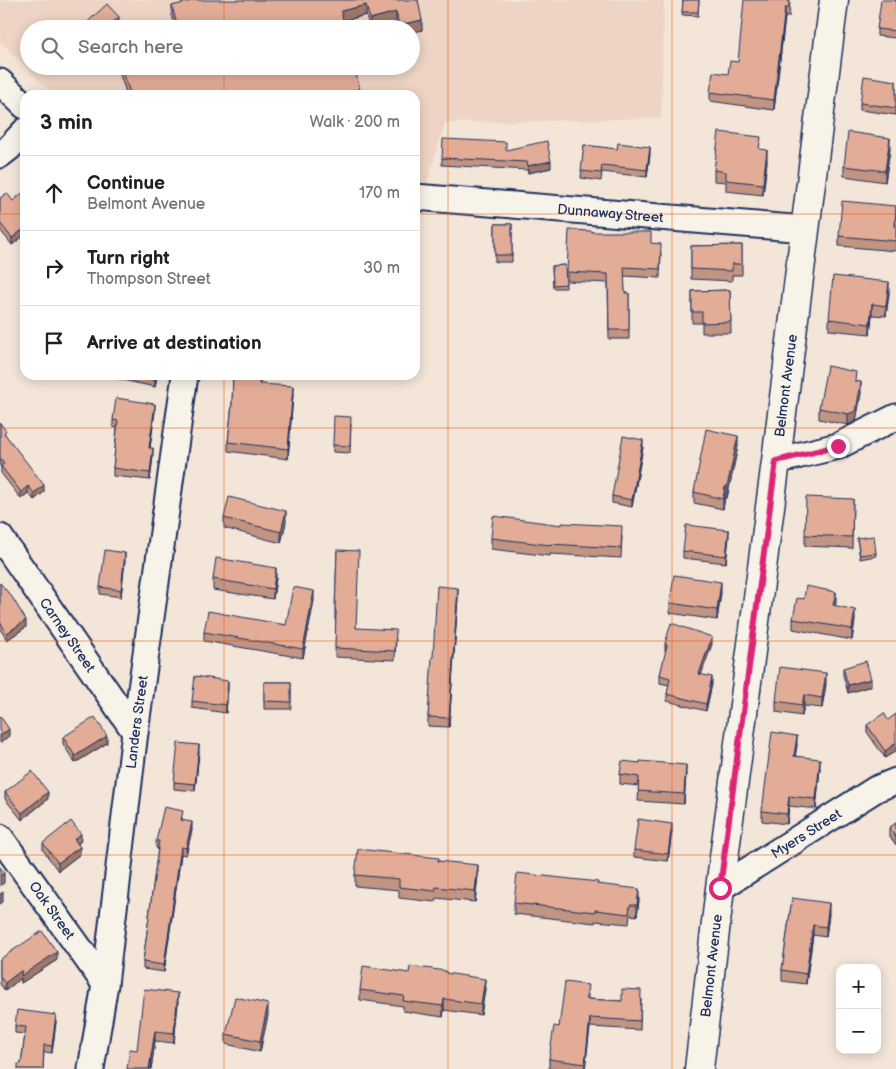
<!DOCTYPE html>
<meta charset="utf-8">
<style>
body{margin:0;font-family:"Balsamiq Sans",sans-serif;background:#f6f6f6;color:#202124}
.controls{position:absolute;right:15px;bottom:15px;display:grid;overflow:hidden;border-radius:10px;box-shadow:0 2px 12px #0003}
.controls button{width:45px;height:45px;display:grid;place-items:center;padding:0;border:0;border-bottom:1px solid #e0e0e0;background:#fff;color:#202124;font:25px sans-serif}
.stop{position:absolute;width:15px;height:15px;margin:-11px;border:4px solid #db2777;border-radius:50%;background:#fff}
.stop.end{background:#db2777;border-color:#fff;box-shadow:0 1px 5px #0008}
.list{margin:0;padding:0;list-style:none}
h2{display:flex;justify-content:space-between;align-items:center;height:65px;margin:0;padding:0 20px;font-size:21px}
h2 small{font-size:16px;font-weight:400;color:#757577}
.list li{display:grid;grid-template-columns:32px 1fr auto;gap:15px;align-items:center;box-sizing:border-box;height:75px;padding:0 20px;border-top:1px solid #e0e0e0}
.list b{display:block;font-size:19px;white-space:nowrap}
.list p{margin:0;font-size:16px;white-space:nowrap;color:#757577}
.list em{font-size:16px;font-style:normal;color:#757577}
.icon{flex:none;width:28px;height:28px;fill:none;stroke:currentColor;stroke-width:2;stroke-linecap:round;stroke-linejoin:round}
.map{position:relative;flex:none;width:896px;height:1069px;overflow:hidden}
.search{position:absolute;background:#fff;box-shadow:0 2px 12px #0003;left:20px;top:20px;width:400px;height:55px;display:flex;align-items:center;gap:12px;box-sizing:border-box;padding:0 18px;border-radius:28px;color:#757577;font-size:19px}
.panel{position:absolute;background:#fff;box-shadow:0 2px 12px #0003;left:20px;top:90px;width:400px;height:290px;border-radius:15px}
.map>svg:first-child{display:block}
.built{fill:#eed4c4;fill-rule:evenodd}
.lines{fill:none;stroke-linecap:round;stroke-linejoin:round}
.minor-casing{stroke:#1b2f5e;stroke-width:29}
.major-casing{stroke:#1b2f5e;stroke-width:31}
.minor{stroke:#f7f3e8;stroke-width:25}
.major{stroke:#f7f3e8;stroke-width:28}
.wall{fill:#c29482;stroke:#1b2f5e}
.shaded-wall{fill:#9e786a;stroke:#1b2f5e}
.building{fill:#e2ac97;stroke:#1b2f5e}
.route{stroke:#db2777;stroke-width:6}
.grid{fill:none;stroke:#de5710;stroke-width:1;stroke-opacity:0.55}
.labels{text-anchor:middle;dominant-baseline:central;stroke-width:4.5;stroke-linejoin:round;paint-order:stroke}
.street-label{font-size:14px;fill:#1b2f5e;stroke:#f7f3e8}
</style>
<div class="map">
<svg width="896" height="1069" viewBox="0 0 896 1069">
<rect width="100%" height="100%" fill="#f3e5d8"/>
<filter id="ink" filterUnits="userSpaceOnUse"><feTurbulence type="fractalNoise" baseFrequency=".02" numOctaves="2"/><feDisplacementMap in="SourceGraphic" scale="10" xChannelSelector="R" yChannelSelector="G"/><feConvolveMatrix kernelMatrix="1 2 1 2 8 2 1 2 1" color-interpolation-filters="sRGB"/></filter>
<g filter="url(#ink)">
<!-- built -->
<path class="built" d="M0 0H664L661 118 445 123 425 189 415 188V95H54L0 41ZM29 29H411V66H29Z"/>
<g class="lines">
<!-- minor casing -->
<g class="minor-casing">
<g id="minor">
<path d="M0 82 25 106"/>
<path d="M0 155 9 148 25 131"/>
<path id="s1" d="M415 197 805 229"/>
<path d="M776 461 838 446 896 417"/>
<path id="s2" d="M0 537 135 732"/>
<path id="s3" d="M0 837 105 984"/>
<path id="s4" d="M720 888 876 789 896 781"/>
<path id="s5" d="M91 1069 105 984 135 732 185 375"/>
</g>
</g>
<!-- major casing -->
<g class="major-casing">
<g id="major">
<path id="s6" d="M699 1069 720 888 776 461 834 0"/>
</g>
</g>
<!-- minor -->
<use href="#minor" class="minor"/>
<!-- major -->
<use href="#major" class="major"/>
</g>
<!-- wall -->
<path class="wall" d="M418 0 422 30 397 29 396 23 370 29 366 15 343 21 345 29H176L172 16V6Z
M683 0H699L698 16 682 15Z
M790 0 789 17H785L774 110 710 101V92L728 74Z
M896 0V38L877 36V29Z
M119 66H354L361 95H127L119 72Z
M896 81V115L860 110V103Z
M584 145 650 154 647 177 602 172 601 181 581 178Z
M890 149 885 182 844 176V166Z
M506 150 551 168 528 173 527 170 442 165V158Z
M767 161 763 195 726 191V182L714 181V170Z
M25 191V235L12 245 0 230V198L13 201Z
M896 206V251L839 246V236Z
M495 224H512V262H495Z
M592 232 651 243 661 253 660 278 624 276 625 293H629V339H609L608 283 567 281V272Z
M742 245V275H732V281L691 279V246Z
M565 265 566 288H553L552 266Z
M730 290 731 333H702V323H692V291Z
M889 293 886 316 872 315 870 334 829 330V319Z
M118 375H157L155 387 118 379Z
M233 375H261L260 384 293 395 288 459 228 451V442L232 404Z
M856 381 861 393 856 421 848 425 819 419V408Z
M155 411 150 448 153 456 150 480 113 476V468L117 428 113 427V420Z
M0 423 6 436 44 492 34 500 28 493 21 499 1 473V468L0 466Z
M351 424 350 453 333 452V445Z
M738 446 727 498 725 497 723 509 694 503V492Z
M643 447 632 507 612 503V496Z
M853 499 852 548 805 546V535Z
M224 518 286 522 281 543 224 528Z
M622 536 621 558 550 554V556L491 549V538Z
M729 537 726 563 683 558V551Z
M857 538 876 553V556L860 559Z
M337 550 356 628 396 639 395 660 335 657 336 620H335V611Z
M125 560 121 597 100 594V587Z
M276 578 273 599 213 590V579Z
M0 583 26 627 7 640 0 629Z
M721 593 717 620 670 613V603Z
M458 597 449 727 428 726V717L433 657Z
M314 600 303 658 204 641V632L286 625Z
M836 602 835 606 855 620 852 640 793 629V619Z
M665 644H712L701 674 712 684 706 711 667 701V694L669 685 660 683V675L666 652 665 651Z
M843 668 871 686 848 693 843 675Z
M264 682H291V709H264Z
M826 684 822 708 804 706 802 716 776 712V701Z
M228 688 226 713 192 708V701Z
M888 720 885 758 867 732V725Z
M63 737 107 743 75 763 63 744Z
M797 745 795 756 820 768 816 809 789 806 787 824 762 821V811Z
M199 752 195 791 174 789V782Z
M640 763 686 774 684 804 638 801 639 786 620 784V774Z
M5 792 48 799 22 820 5 799Z
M183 818 182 820 192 830 186 855 181 854 164 972 143 969V962L158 848H156V841Z
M896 823V845L889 835V828Z
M672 831 668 861 634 857V850Z
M81 841 78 843 80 854 58 871 43 850V843Z
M439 861 478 875 475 902 436 898 435 902 399 898V890L355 886V875Z
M598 884 639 900 637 916 630 915 629 924 595 921V923L514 914V903Z
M792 898 829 914 826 937 813 935 806 984 782 981V970Z
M0 959 57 960 21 983V978L5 991 0 984Z
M409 973 446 974 485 989 481 1015 444 1010 443 1017 403 1011V1006L360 1000V990Z
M588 994V999L622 1001 641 999 640 1030 590 1027 585 1069H549V1059L559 1027Z
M178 1003 174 1043 155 1041 151 1069H127L137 1050Z
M268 1015 260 1052 226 1044V1034Z
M56 1022 52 1053 44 1052 43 1069H18L21 1064 25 1034 15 1033V1026Z"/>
<!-- shaded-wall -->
<path class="shaded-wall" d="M366 5V15L341 21V11Z
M785 8V17L774 110V100Z
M396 12V23L370 29V19Z
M119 17V24L114 29H106Z
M422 20V30L411 33V29H399V25Z
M890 138V149L885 182V171Z
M650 147V154L647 177V170Z
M767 150V161L763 195V184Z
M551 161V168L528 173V166Z
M25 228V235L12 245V238Z
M889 282V293L886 316V306Z
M872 304V315L870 334V324Z
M156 375H157L155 387V380Z
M861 382V393L856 421 848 425V414Z
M293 386V395L288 459V449Z
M155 404V411L149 455V448Z
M738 436V446L727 498V487Z
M643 440V447L632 507V500Z
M153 448V456L150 480V473Z
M44 485V492L34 500V493Z
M28 486V493L21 499V492Z
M725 487V497L723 509V499Z
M286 511V522L281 543V532Z
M729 530V537L726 563V556Z
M125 553V560L121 597V590Z
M276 568V578L273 599V589Z
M721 582V593L717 620V610Z
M458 588V597L449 727V718Z
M314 591V600L303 658V649Z
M836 592V602L833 616V605Z
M855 610V620L852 640V629Z
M26 620V627L7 640V633Z
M712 637V644L699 681V674Z
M826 673V684L822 708V698Z
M712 677V684L706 711V704Z
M871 679V686L848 693V685Z
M228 681V688L226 713V705Z
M804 695V706L802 716V705Z
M9 729V736L0 743V736Z
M107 736V743L75 763V756Z
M797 736V745L794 765V756Z
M896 743V751L885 758V751Z
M199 745V752L195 791V784Z
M820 759V768L816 809V799Z
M686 765V774L684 804V794Z
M48 792V799L22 820V813Z
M789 796V806L787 824V814Z
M192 822V830L186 855V848Z
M672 824V831L668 861V854Z
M81 834V841L74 846V839Z
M80 847V854L58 871V863Z
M181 847V854L164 972V965Z
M478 865V875L475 902V891Z
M4 873V883L0 886V876Z
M639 889V900L637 916V905Z
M3 892V902L0 904V894Z
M829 903V914L826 937V927Z
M813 925V935L806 984V974Z
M57 952V960L21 983V978L5 991V983L22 970Z
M485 979V989L481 1015V1004Z
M178 993V1003L174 1043V1033Z
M444 999V1010L443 1017V1006Z
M268 1004V1015L260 1052V1041Z
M56 1015V1022L52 1053V1046Z
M590 1018V1027L585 1069V1064Z
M155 1031V1041L151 1069H149Z"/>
<!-- building -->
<path class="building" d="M195 0H418L422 20 399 25 396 12 370 19 366 5 341 11 345 29H178L172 6Z
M683 0H699L698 12H682Z
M744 0H789V8H785L774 100 710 92 713 72 728 74 730 61 738 62Z
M881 0H896V31L877 29Z
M107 4 119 17 106 29H80Z
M120 66H354L361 95H131Z
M864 76 896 81V108L860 103Z
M719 132 761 137 759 149 767 150 763 184 726 180V172L714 170Z
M848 132 890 138 885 171 844 166Z
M443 139 506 142V150L547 141 551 161 528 166 527 162 442 158Z
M618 143 650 147 647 170 602 165 601 173 581 171 584 145 617 149Z
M25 191V228L12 238 0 223V198L7 193 13 201Z
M842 201 896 206 895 226H896V241L839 236Z
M495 224H512V255H495Z
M569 230 592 231V232H651V243L661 244 660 269 624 267 625 293H629V330H609L608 274 567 272Z
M742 245V264H732V271L691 269V246Z
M565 265 566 284 553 285 552 266Z
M833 276 889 282 886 306 872 304 870 324 829 319Z
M730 290 731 322 702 323V312H692V291Z
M827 366 856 372 855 381 861 382 856 411 848 414 819 408Z
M133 375H156L155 380Z
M233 375H260L259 384 293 386 288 449 228 442 232 404Z
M116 398 155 404 149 448H153L150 473 113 468 118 421 113 420Z
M334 416 351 417 350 446 333 445Z
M0 423 6 431 4 433 44 485 34 493 28 486 21 492 1 466 4 464 0 459Z
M706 429 738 436 727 487H725L723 499 694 492Z
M623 436 643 440 632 500 612 496Z
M229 497 286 511 281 532 224 518Z
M806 497 853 499 852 537 805 535Z
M493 516 562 525V523L622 526 621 548 550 544V545L491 538Z
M686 525 729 530 726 556 683 551Z
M874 536 876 553 860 555 857 538Z
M105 550 125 553 121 590 100 587Z
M337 550 359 551 356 628 396 630 395 651 335 648 336 611H335Z
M216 558 276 568 273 589 213 579Z
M674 575 721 582 717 610 670 603Z
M0 583 12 597 26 620 7 633 0 622Z
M437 586 458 588 449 718 428 717 432 657H433Z
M806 586 836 592 833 605 855 610 852 629 793 619 797 598 804 599Z
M293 587 314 591 303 649 204 632 208 611 286 625Z
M671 623 712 637 699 674 712 677 706 704 667 694 670 678 660 675 667 645 665 644Z
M866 661 871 679 848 685 843 668Z
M780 667 826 673 822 698 804 695 802 705 776 701Z
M195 676 228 681 226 705 192 701Z
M264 682H291V702L264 701Z
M884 713 888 720 896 714V743L885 751 867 725Z
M0 716 9 729 0 736Z
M95 717 107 736 75 756 63 737Z
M772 732 797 736 794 756 820 759 816 799 789 796 787 814 762 811Z
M178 743 199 745 195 784 174 782Z
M622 761 640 763V761L686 765 684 794 638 791 639 777 620 774Z
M32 771 48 792 22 813 5 792Z
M164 807 183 811 181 820 192 822 186 848 181 847 164 965 143 962 159 841H156Z
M638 819 672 824 668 854 634 850Z
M71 821 81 834 74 839 80 847 58 863 43 843Z
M896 823V838L889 828Z
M358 849 439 858 438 861 478 865 475 891 436 887 435 891 399 887V879L355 875Z
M0 867 4 873 0 876Z
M517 873 598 882 597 884 639 889 637 905H630L629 914 595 910V912L514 903Z
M792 898 829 903 826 927 813 925 806 974 782 970Z
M42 931 57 952 21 976 22 970 5 983 0 977V959Z
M363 966 409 973 410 966 446 971V973L485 979 481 1004 444 999 443 1006 403 1001 404 996 360 990Z
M565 982 588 985 586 999 622 1001V989L641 990 640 1021 590 1018 585 1064 549 1059 554 1026 559 1027Z
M144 989 178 993 174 1033 155 1031 149 1069H127L130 1049 137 1050Z
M235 997 268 1004 260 1041 226 1034Z
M17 1010 56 1015 52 1046 44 1045 43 1069H18V1064H21L26 1027 15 1026Z"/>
</g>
<g class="lines" filter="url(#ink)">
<!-- route -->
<path class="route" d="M720 888 776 461 838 446"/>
</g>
<!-- grid -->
<path class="grid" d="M224 0V29M448 0V1069M672 0V1069M224 66V95M0 214H25M415 214H896M224 375V1069M0 428H896M0 641H896M0 855H896"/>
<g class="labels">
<!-- street labels -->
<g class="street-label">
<text stroke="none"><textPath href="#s1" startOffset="196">Dunnaway Street</textPath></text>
<text stroke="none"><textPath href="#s6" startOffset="689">Belmont Avenue</textPath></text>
<text stroke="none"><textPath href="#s2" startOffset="119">Carney Street</textPath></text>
<text stroke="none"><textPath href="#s5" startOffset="350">Landers Street</textPath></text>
<text stroke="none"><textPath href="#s4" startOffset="102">Myers Street</textPath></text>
<text stroke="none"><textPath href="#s3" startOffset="90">Oak Street</textPath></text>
<text stroke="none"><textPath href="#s6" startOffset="104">Belmont Avenue</textPath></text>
</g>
</g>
</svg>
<div class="controls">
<button>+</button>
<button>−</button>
</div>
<div class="stop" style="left:720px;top:888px"></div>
<div class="stop end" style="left:838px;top:446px"></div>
<div class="search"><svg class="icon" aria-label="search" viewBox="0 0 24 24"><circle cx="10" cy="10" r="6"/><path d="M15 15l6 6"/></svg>Search here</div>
<section class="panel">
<h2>3 min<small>Walk · 200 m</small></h2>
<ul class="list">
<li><svg class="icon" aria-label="ahead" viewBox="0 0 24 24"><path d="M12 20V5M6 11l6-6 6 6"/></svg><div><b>Continue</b><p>Belmont Avenue</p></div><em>170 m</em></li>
<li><svg class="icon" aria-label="right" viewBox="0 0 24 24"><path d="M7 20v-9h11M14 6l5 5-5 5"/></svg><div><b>Turn right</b><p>Thompson Street</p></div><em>30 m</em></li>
<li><svg class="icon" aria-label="arrive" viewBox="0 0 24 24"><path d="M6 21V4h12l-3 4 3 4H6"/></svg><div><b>Arrive at destination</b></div></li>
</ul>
</section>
</div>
